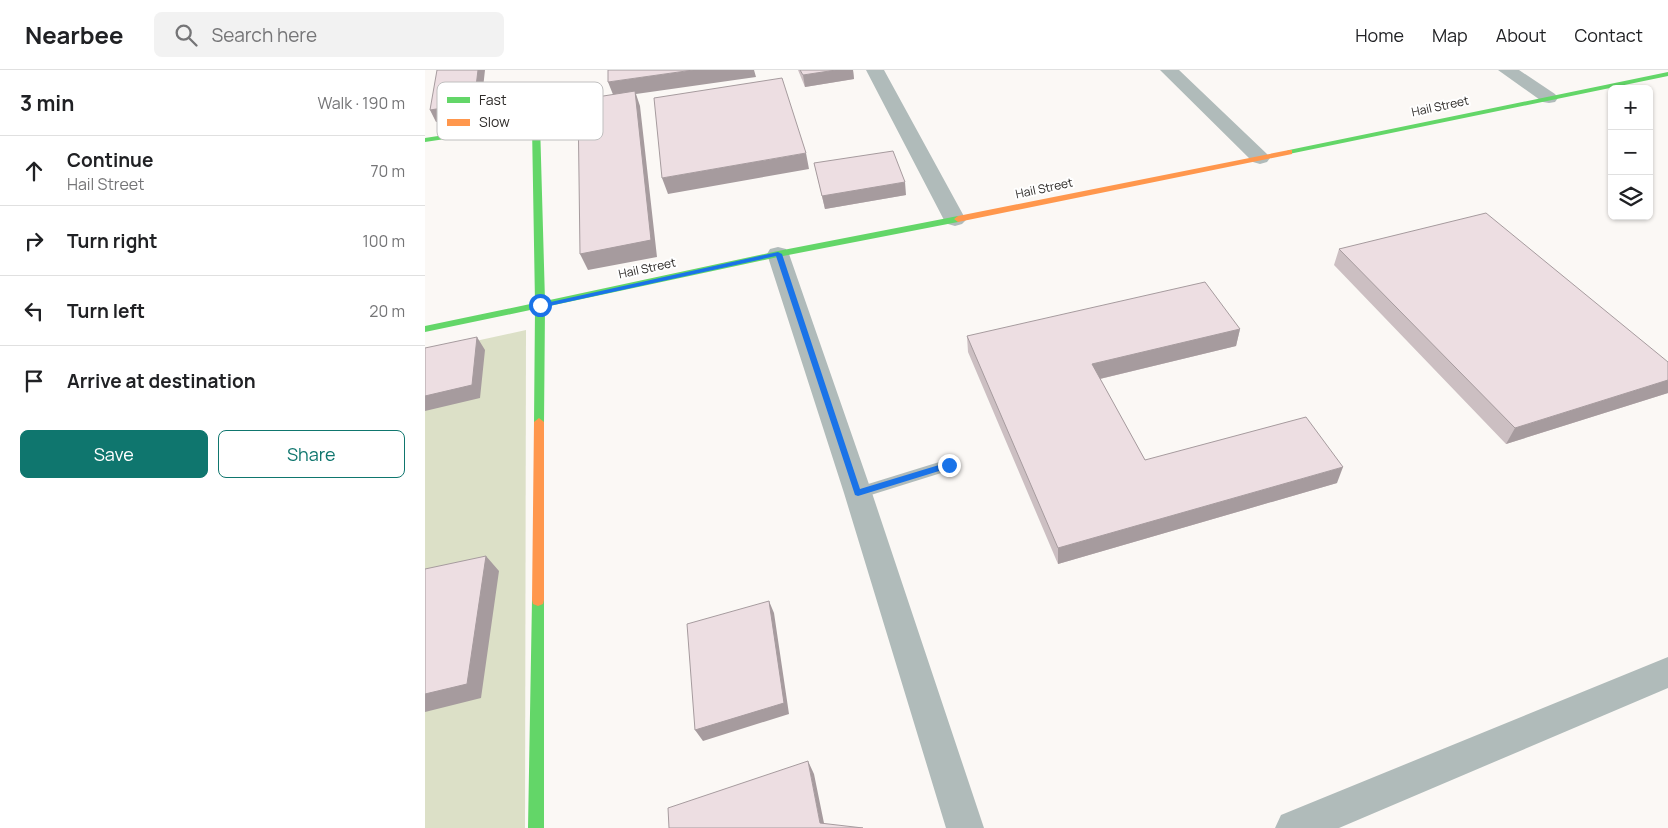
<!DOCTYPE html>
<meta charset="utf-8">
<style>
body{margin:0;font-family:Manrope,sans-serif;background:#f2f2f2;color:#202124}
.controls{position:absolute;right:15px;top:15px;display:grid;overflow:hidden;border-radius:8px;box-shadow:0 1px 4px #0004}
.controls button{width:45px;height:45px;display:grid;place-items:center;padding:0;border:0;border-bottom:1px solid #e0e0e0;background:#fff;color:#202124;font:25px sans-serif}
.stop{position:absolute;width:15px;height:15px;margin:-11px;border:4px solid #1a73e8;border-radius:50%;background:#fff}
.stop.end{background:#1a73e8;border-color:#fff;box-shadow:0 1px 5px #0008}
.list{margin:0;padding:0;list-style:none}
h2{display:flex;justify-content:space-between;align-items:center;height:65px;margin:0;padding:0 20px;font-size:21px}
h2 small{font-size:16px;font-weight:400;color:#757577}
.list li{display:grid;grid-template-columns:32px 1fr auto;gap:15px;align-items:center;box-sizing:border-box;height:70px;padding:0 20px;border-top:1px solid #e0e0e0}
.list b{display:block;font-size:19px;white-space:nowrap}
.list p{margin:0;font-size:16px;white-space:nowrap;color:#757577}
.list em{font-size:16px;font-style:normal;color:#757577}
.actions{display:flex;gap:10px;padding:15px 20px}
.actions a{flex:1;padding:11px 0;border:1px solid #0f766e;border-radius:8px;text-align:center;font-size:18px;color:#0f766e}
.actions .main{background:#0f766e;color:#fff}
.icon{flex:none;width:28px;height:28px;fill:none;stroke:currentColor;stroke-width:2;stroke-linecap:round;stroke-linejoin:round}
.map{position:relative;flex:none;width:1243px;height:758px;overflow:hidden}
header{display:flex;align-items:center;gap:30px;box-sizing:border-box;height:70px;padding:0 25px;background:#fff;border-bottom:1px solid #e0e0e0}
header strong{font-size:24px}
nav{display:flex;gap:28px;margin-inline-start:auto;font-size:18px}
.search{width:350px;height:45px;background:#f2f2f2;display:flex;align-items:center;gap:12px;box-sizing:border-box;padding:0 18px;border-radius:8px;color:#757577;font-size:19px}
main{display:flex}
aside{flex:1;background:#fff}
.map>svg:first-child{display:block}
.green{fill:#dce0c7}
.lines{fill:none;stroke-linecap:round;stroke-linejoin:round}
.lane{fill:#b0bbba;fill-rule:evenodd}
.street{fill:#b0bbba;fill-rule:evenodd}
.fast{fill:#63d668;fill-rule:evenodd}
.slow{fill:#ff974d;fill-rule:evenodd}
.wall{fill:#ccbfc2}
.shaded-wall{fill:#a69b9e}
.building{fill:#eddee2;stroke:#a69b9e}
.route{fill:#1a73e8}
.labels{text-anchor:middle;dominant-baseline:central;stroke-width:4;stroke-linejoin:round;paint-order:stroke}
.far-street-label{font-size:12px;fill:#2e2b29;stroke:#fff}
.key{fill:#fff;stroke:#c0bfbf;stroke-width:1}
.key-label{font-size:14px;fill:#2e2b29}
</style>
<header>
<strong>Nearbee</strong>
<div class="search"><svg class="icon" aria-label="search" viewBox="0 0 24 24"><circle cx="10" cy="10" r="6"/><path d="M15 15l6 6"/></svg>Search here</div>
<nav><a>Home</a><a>Map</a><a>About</a><a>Contact</a></nav>
</header>
<main>
<aside>
<h2>3 min<small>Walk · 190 m</small></h2>
<ul class="list">
<li><svg class="icon" aria-label="ahead" viewBox="0 0 24 24"><path d="M12 20V5M6 11l6-6 6 6"/></svg><div><b>Continue</b><p>Hail Street</p></div><em>70 m</em></li>
<li><svg class="icon" aria-label="right" viewBox="0 0 24 24"><path d="M7 20v-9h11M14 6l5 5-5 5"/></svg><div><b>Turn right</b></div><em>100 m</em></li>
<li><svg class="icon" aria-label="left" viewBox="0 0 24 24"><path d="M17 20v-9H6M10 6l-5 5 5 5"/></svg><div><b>Turn left</b></div><em>20 m</em></li>
<li><svg class="icon" aria-label="arrive" viewBox="0 0 24 24"><path d="M6 21V4h12l-3 4 3 4H6"/></svg><div><b>Arrive at destination</b></div></li>
</ul>
<div class="actions"><a class="main">Save</a><a>Share</a></div>
</aside>
<div class="map">
<svg width="1243" height="758" viewBox="0 0 1243 758">
<rect width="100%" height="100%" fill="#fbf8f5"/>
<!-- green -->
<path class="green" d="M101 260 100 758H0V282Z"/>
<g class="lines">
<!-- lane -->
<path class="lane" d="M524 389 529 391 532 395 529 399 433 429 427 427 425 423 427 419Z"/>
<!-- street -->
<path class="street" d="M441 0H459L541 150 537 154 530 156 523 154 519 150Z
M735 0H754L842 84 845 88 842 92 835 94 828 92Z
M1073 0H1094L1130 24 1133 28 1130 32 1124 33 1118 32Z
M353 177 361 179 364 184 447 423 559 758H521L419 423 342 184 345 179Z
M1243 587V618L914 758H850L856 745Z"/>
<!-- fast -->
<path class="fast" d="M1243 2V6L864 84 860 82 864 80Z
M111 51 115 53 120 231 353 181 533 146 537 149 533 152 353 187 120 237 119 352 114 356 109 352 110 239 0 262V256L110 233 107 56 0 72V68Z
M113 524 118 526 119 530V758H103L107 530 108 526Z"/>
<!-- slow -->
<path class="slow" d="M864 80H867V84L533 152 529 149 533 146Z
M114 348 119 352V530L118 534 113 536 108 534 107 530 109 352Z"/>
</g>
<!-- wall -->
<path class="wall" d="M373 0H428L429 9 380 17Z
M389 93 481 125 400 139Z
M914 179 1243 292V323L1081 374 909 195Z
M815 259 811 276 675 309 720 390 912 413 633 494 543 282 542 266Z"/>
<!-- shaded-wall -->
<path class="shaded-wall" d="M53 0H60L55 45 11 52 5 40Z
M268 0H329L331 7 211 24 215 36 232 187 163 200 155 184 189 27 183 12Z
M411 0H428L429 9 380 17 378 5Z
M381 83 384 99 243 124 237 108Z
M480 112 481 125 400 139 397 126Z
M815 259 811 276 666 311 667 294Z
M52 267 60 280 55 328 0 341V326Z
M1243 310V323L1081 374 1090 358Z
M918 397 912 413 633 494V478Z
M61 486 74 501 56 628 0 642V624Z
M344 531 349 543 364 644 278 671 270 660Z
M383 691 389 704 400 758 395 753Z"/>
<!-- building -->
<path class="building" d="M12 0H53L49 33 5 40Z
M183 0H268L183 12Z
M375 0H411L378 5Z
M357 8 381 83 237 108 229 28Z
M210 21 226 170 155 184 153 30Z
M468 81 480 112 397 126 389 93Z
M1061 143 1243 292V310L1090 358 914 179Z
M780 212 815 259 667 294 720 390 881 347 918 397 633 478 542 266Z
M52 267 47 315 0 326V278Z
M61 486 42 614 0 624V499Z
M344 531 359 633 270 660 262 554Z
M383 691 395 753 438 758H244L243 738Z"/>
<!-- route -->
<path class="route" d="M353 182 357 184 435 419 524 392 527 393V397L433 426 430 425 351 186 115 238 112 235Z"/>
<g class="labels">
<!-- far-street labels -->
<g class="far-street-label">
<text transform="translate(1015 36) rotate(-12)">Hail Street</text>
<text transform="translate(619 118) rotate(-12)">Hail Street</text>
<text transform="translate(222 198) rotate(-12)">Hail Street</text>
</g>
</g>
<!-- legend -->
<rect x="12" y="12" width="166" height="58" rx="8" class="key"/>
<rect x="22" y="27" width="23" height="6" fill="#63d668"/>
<rect x="22" y="49" width="23" height="7" fill="#ff974d"/>
<g class="key-label">
<text x="54" y="35">Fast</text>
<text x="54" y="57">Slow</text>
</g>
</svg>
<div class="controls">
<button>+</button>
<button>−</button>
<button><svg class="icon" aria-label="layers" viewBox="0 0 24 24"><path d="M12 4l9 5-9 5-9-5zM3 14l9 5 9-5"/></svg></button>
</div>
<div class="stop" style="left:115px;top:235px"></div>
<div class="stop end" style="left:524px;top:395px"></div>
</div>
</main>
